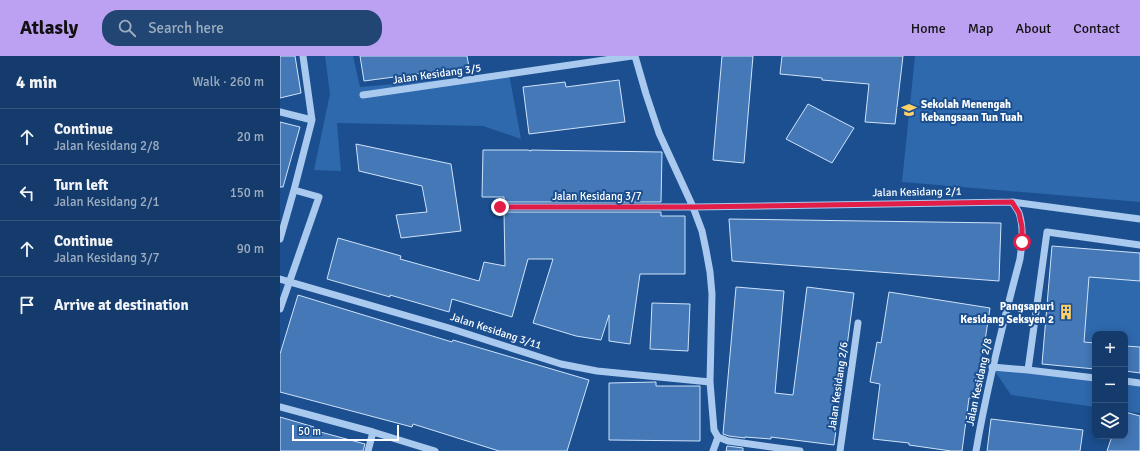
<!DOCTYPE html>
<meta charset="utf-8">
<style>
body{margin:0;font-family:Signika,sans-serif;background:#214673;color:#f1f3f6}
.controls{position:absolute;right:12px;bottom:12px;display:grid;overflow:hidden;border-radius:8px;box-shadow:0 2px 10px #0003}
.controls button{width:36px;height:36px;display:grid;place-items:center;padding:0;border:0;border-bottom:1px solid #33557e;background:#143b6b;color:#f1f3f6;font:20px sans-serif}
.scale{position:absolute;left:12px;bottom:10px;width:107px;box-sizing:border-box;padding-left:4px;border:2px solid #fff;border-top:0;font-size:11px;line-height:14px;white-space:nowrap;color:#fff;-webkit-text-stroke:3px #1b4f8f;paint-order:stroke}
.stop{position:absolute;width:12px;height:12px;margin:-9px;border:3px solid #e11d48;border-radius:50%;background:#fff}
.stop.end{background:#e11d48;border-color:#fff;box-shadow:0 1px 4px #0008}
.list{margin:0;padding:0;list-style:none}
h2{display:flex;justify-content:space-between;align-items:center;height:52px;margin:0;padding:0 16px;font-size:17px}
h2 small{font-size:13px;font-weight:400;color:#9dadc1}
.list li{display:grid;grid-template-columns:26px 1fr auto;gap:12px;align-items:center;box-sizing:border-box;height:56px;padding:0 16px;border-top:1px solid #33557e}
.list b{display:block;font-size:15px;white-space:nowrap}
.list p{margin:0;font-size:13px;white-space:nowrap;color:#9dadc1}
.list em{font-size:13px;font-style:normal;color:#9dadc1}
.icon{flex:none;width:22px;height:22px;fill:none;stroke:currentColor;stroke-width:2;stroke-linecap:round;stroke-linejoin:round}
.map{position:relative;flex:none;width:860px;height:395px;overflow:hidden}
header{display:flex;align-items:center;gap:24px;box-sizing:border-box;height:56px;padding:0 20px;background:#bca0f2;color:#111}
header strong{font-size:19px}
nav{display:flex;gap:22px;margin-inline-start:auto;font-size:14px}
.search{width:280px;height:36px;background:#214673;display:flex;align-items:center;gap:10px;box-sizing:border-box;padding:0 14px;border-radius:16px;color:#9dadc1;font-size:15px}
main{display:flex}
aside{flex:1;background:#143b6b}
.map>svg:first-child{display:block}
.green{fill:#2e69ad}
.building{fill:#4478b7;stroke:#cfe3fa}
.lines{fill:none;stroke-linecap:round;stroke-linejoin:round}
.minor{stroke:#a9c9ee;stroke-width:7}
.route{stroke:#e11d48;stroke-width:5}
.labels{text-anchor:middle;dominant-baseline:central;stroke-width:4;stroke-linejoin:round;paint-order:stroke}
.street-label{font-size:11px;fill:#fff;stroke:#1b4f8f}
.poi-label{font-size:11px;font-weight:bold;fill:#fff;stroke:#1b4f8f;text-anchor:start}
</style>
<header>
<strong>Atlasly</strong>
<div class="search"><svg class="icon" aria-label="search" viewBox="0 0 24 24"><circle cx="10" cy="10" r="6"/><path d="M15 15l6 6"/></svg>Search here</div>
<nav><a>Home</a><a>Map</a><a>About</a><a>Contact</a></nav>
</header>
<main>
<aside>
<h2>4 min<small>Walk · 260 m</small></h2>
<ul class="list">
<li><svg class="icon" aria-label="ahead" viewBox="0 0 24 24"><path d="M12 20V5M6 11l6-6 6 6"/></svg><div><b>Continue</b><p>Jalan Kesidang 2/8</p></div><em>20 m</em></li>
<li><svg class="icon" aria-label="left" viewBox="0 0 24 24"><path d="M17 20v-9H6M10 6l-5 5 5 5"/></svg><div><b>Turn left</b><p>Jalan Kesidang 2/1</p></div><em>150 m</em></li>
<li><svg class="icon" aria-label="ahead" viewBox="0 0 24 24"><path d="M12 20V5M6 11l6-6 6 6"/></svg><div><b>Continue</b><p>Jalan Kesidang 3/7</p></div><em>90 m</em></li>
<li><svg class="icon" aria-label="arrive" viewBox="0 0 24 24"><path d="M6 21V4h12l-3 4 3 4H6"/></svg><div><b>Arrive at destination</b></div></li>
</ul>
</aside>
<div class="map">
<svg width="860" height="395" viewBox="0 0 860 395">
<rect width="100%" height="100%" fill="#1b4f8f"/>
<!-- green -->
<path class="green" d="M45 0H73L80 31 229 18 241 83 203 70 57 67 61 115 34 114 50 38Z
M635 0H860V146L622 126Z
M809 221 860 225V291L845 290V278H815V287L804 286Z
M712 311 815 322V351L731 339Z
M845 326 860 327V357L845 355Z"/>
<!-- building -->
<path class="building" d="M0 0H15L21 37 0 42Z
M80 0H187L189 11 84 25Z
M442 0H473L464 107 433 104Z
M502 0H623L615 68 585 66 589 28 542 24V22L500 18Z
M339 24 345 66 249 78 243 31 285 26 286 31Z
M528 48 574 72 552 107 506 83Z
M0 66 20 71 3 131H0Z
M76 88 171 108 181 175 121 182 116 159 147 156 142 130 79 115Z
M203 94H248L251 95V94L382 96 381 146H224V141H202Z
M224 156H381V160H405V218H360L350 288 329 285V259L321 284 296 280 253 267 273 203H248L232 261 172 243 169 256 110 239V241L47 223 58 182 121 200 120 203 199 225 204 206 225 210Z
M449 163 721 167 719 225 452 205Z
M772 190 860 197V225L809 221 804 286 815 287V313L762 308Z
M456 231 504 235 495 337 513 339 527 231 574 237 554 389 491 381V383L465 381V382L449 380 443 378Z
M609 236 710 252 696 343 689 342 682 395H671L629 389V387L593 383 600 328 590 326 597 286 601 287Z
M18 239 172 286 173 284 309 324 287 395H219L133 368 132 371 0 336V298Z
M372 247 410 248 408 295 370 293Z
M845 290 860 291V317L845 315Z
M376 326V330H420V385L329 384V327Z
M845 356 860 360V395H827L832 380H845Z
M0 361 34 371 33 374 85 388 83 395H0Z
M711 363 803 374 800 395H707Z
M447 390 463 392V395H446Z"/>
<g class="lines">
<!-- minor -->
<path class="minor" d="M355 0 366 38 379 77 413 151 422 175 426 194 430 216 432 238 430 326 434 374 438 381 433 395
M83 39 352 0
M0 56 32 64
M220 151H413L732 146 860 163
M0 183 14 134 32 64 23 0
M0 223 169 272 281 308 317 315 430 326
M0 253 39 141 14 134
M712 311 748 314 815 322
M748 314 767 176 860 189
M845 325 860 327
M0 351 93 376 155 395
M438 381 448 385 520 395
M88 395 93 376
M560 395 578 267
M696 395C707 330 723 267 740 203 742 188 744 172 739 157 737 153 734 149 732 146"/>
</g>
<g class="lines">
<!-- route -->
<path class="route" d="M220 151H413L732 146 739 157 742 171V186"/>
</g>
<!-- icons -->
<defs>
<g id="school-bare" transform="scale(1.2)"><path d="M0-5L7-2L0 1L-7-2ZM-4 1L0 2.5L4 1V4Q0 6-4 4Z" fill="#ffd166" stroke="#1b4f8f" stroke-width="2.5" paint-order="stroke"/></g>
<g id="building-bare" transform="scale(1.2)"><path d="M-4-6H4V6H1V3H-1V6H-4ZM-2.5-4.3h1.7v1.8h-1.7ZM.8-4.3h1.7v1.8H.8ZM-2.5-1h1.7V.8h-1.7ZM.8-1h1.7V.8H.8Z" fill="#ffd166" stroke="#1b4f8f" stroke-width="2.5" paint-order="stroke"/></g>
</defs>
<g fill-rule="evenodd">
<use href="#school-bare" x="629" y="54"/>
<use href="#building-bare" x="786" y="256"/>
</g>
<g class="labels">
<!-- street labels -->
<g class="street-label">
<text transform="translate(157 18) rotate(-8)">Jalan Kesidang 3/5</text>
<text transform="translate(637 136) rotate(-1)">Jalan Kesidang 2/1</text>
<text x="317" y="140">Jalan Kesidang 3/7</text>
<text transform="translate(216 275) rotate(18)">Jalan Kesidang 3/11</text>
<text transform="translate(699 326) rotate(-78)">Jalan Kesidang 2/8</text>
<text transform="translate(558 330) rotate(-82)">Jalan Kesidang 2/6</text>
</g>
<!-- poi labels -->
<g class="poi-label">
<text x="641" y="48">Sekolah Menengah<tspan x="641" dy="13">Kebangsaan Tun Tuah</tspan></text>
<text x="774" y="250" text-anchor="end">Pangsapuri<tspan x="774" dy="13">Kesidang Seksyen 2</tspan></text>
</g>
</g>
</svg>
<div class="controls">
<button>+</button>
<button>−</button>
<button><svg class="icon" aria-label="layers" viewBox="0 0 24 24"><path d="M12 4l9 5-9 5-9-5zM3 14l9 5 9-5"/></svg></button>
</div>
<div class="scale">50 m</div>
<div class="stop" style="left:742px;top:186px"></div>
<div class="stop end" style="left:220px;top:151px"></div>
</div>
</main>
